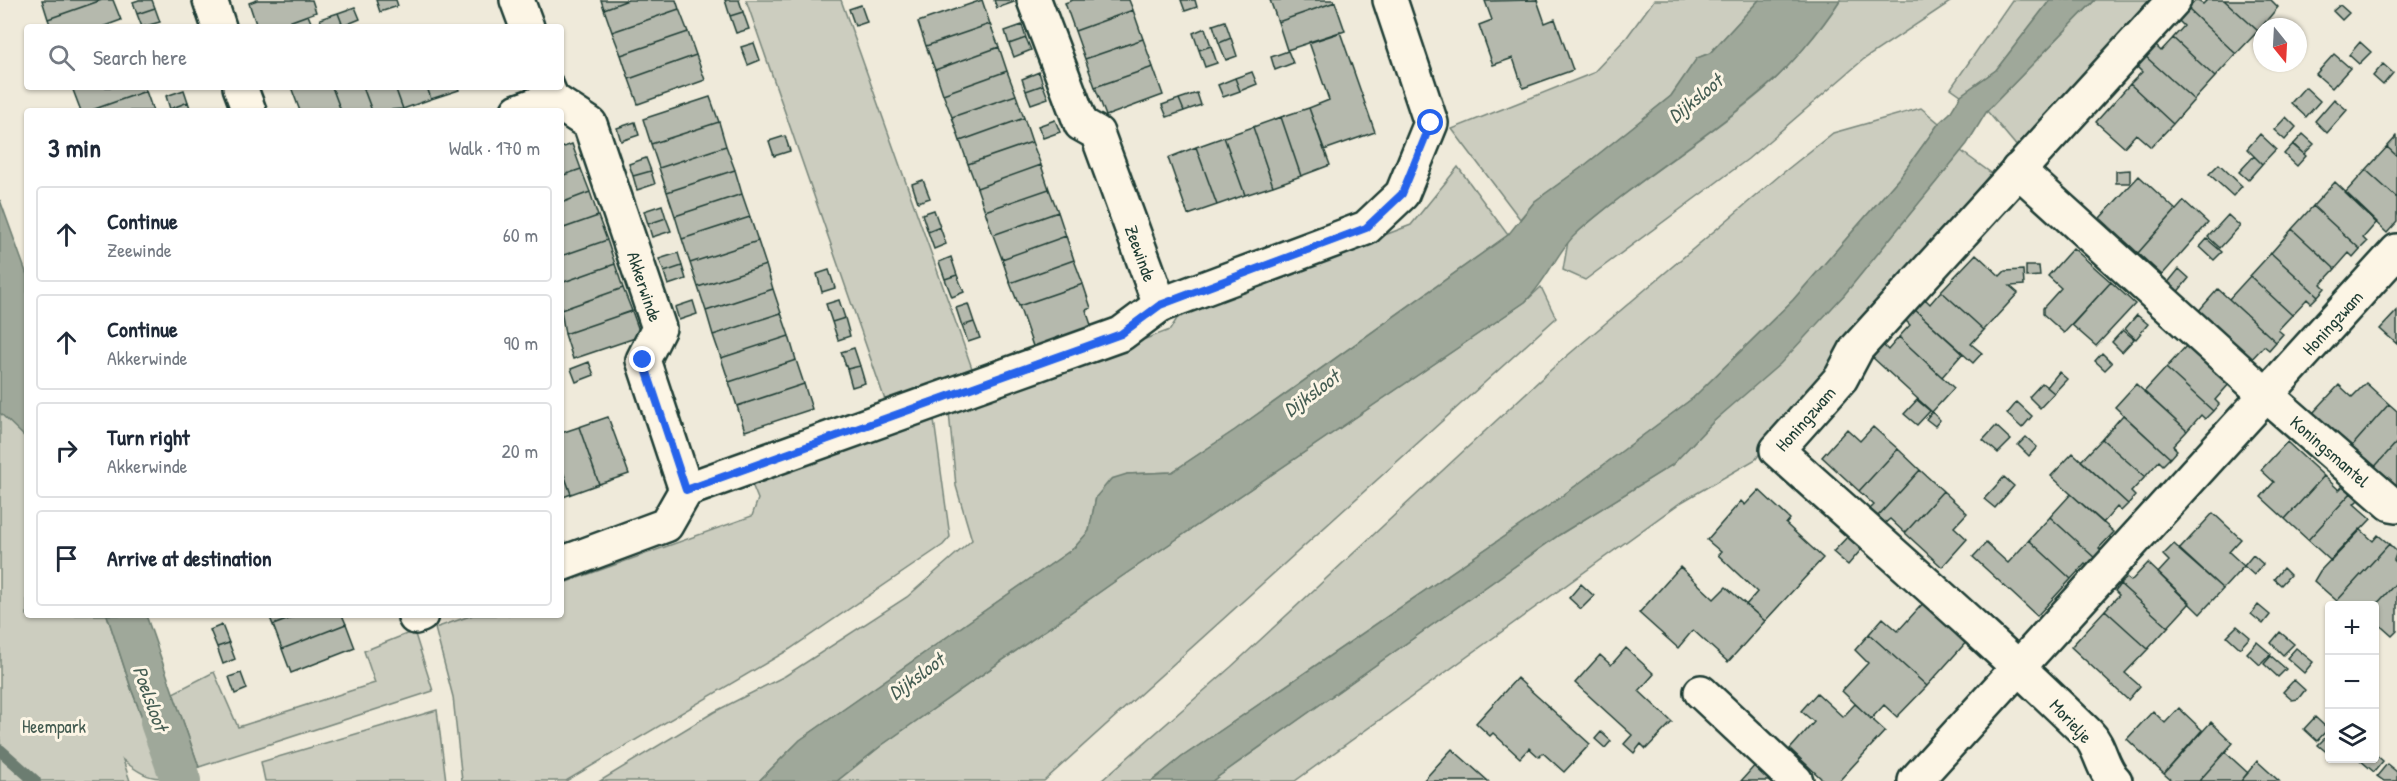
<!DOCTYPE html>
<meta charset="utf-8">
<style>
body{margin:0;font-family:"Patrick Hand",sans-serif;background:#f2f2f3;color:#1f2937}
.controls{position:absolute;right:18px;bottom:18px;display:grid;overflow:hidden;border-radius:6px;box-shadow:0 2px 4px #0004}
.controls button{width:54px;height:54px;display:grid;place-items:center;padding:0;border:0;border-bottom:2px solid #e0e1e3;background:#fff;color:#1f2937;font:30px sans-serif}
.compass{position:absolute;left:2253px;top:18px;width:54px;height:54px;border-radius:50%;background:#fff;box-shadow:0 2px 4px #0004;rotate:162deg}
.stop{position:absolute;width:18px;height:18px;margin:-14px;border:4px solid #2563eb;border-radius:50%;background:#fff}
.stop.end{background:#2563eb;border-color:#fff;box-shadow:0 2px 6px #0008}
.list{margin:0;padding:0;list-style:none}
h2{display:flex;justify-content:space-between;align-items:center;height:78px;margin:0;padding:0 24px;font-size:26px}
h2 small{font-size:20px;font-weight:400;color:#747a83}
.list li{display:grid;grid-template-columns:39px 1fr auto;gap:18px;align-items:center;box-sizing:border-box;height:96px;margin:0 12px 12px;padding:0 12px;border:2px solid #e0e1e3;border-radius:6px}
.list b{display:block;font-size:22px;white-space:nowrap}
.list p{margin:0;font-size:20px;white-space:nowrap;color:#747a83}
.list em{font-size:20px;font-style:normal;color:#747a83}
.icon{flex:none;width:33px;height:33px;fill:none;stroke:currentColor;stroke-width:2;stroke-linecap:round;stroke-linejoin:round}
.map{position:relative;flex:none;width:2397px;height:781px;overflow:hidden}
.search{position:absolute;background:#fff;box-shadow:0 2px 4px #0004;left:24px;top:24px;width:540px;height:66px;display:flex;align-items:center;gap:15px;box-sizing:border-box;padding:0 21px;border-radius:6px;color:#747a83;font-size:22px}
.panel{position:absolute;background:#fff;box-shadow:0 2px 4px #0004;left:24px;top:108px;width:540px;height:510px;border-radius:6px}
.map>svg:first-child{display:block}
.green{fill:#cccdbf;stroke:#76857a;stroke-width:1.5}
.water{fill:#9fa89a;stroke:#6c7d71;stroke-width:1.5}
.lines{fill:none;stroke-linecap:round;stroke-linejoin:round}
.stream{stroke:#6c7d71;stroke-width:12}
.canal{stroke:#9fa89a;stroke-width:40}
.building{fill:#b5b9ad;stroke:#1f3d34;stroke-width:1.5}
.minor-casing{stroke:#1f3d34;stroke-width:38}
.minor{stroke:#fcf5e5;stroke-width:33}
.route{stroke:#2563eb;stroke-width:8}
.labels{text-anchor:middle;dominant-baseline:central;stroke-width:6;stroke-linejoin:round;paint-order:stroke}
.street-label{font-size:18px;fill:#1f3d34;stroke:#fcf5e5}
.park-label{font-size:18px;fill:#425a50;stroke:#fcf5e5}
.water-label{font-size:20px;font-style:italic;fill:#455d53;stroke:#fcf5e5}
</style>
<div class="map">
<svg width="2397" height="781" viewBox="0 0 2397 781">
<rect width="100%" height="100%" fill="#efeada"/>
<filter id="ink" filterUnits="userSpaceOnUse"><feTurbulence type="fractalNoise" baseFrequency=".0167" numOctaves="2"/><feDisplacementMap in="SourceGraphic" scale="12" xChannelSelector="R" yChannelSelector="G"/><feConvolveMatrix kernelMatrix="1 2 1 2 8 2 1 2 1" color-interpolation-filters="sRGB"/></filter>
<g filter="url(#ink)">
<!-- green -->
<path class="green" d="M746 0H841L973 371 886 403Z
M1654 0H1759L1710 53 1697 58 1671 96 1585 165 1535 201 1520 219 1452 129 1593 73 1627 37Z
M1840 0H1953L1864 59 1748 159 1585 280 1563 270 1568 241C1627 186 1698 145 1760 93 1787 70 1821 30 1840 0Z
M2012 0H2050L1996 70 1961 95 1951 88Z
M2095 0H2156L2019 149 1987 111Z
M1921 108 1939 123 1900 177 1793 300 1693 398 1550 505 1182 757 1152 781H1101L1231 667 1554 367 1779 176 1833 133Z
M1961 151 1991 173 1770 439 1756 459 1680 503 1295 781H1212L1559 535 1672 465 1713 422 1844 295Z
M1458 167 1508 235 1235 430 1172 472 1127 474 1096 497 1089 531 1074 548 800 740 759 781H600L714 712 785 676 907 597 972 540 956 486 949 412 1170 330 1181 312 1411 225Z
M1541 287 1556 318 1044 781H837L882 745 1121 577 1525 302Z
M0 403 27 439V615H107L132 691 165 777C150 781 134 769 123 760L130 781H0Z
M933 413 950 537 943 545 790 649 566 781H462L453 697 435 628 473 615H561V584L752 516 758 499 749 477Z
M414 631 433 691 199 767 173 693 214 672 238 727 375 683 364 651Z
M437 710 446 781H265L261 762Z"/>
<!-- water -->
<path class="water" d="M1759 0H1840C1821 30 1787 71 1759 93 1702 141 1637 180 1580 230 1557 250 1548 280 1525 302L1121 577 882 745 837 781H759L800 740 1074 548 1089 531 1096 497 1111 479 1127 474 1172 472 1235 430 1508 235 1535 201 1585 165 1671 96 1697 58 1710 53Z
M2050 0H2095L1987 111 1967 144 1844 295 1780 364 1713 422 1672 465 1559 535 1212 781H1152L1182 757 1550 505 1693 398 1793 300 1900 177 1939 123 1950 113 1961 95 1996 70Z
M0 200 27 275V439L0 413Z
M107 615H146L199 767 165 777 132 691Z"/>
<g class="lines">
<!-- stream -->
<path class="stream" d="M0 750 35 781"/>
<!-- canal -->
<path class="canal" d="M160 722 181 781"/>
</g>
<!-- building -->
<path class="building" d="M42 0H102L48 19Z
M102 0H113L121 20 102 27H51L48 19Z
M139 0H152L155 8 137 14 133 2Z
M257 0H312L316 12 275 27H257L249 3Z
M376 0H396L398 6 380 12Z
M601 0H628L604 9Z
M628 0H676L679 9 612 32 604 9Z
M725 0H739L743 12 730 16Z
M982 0 990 24 926 46 918 22Z
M994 0H1013L1014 2 997 8Z
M1073 0H1129L1133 10 1075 31 1065 3Z
M1181 0H1195L1197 7 1185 11Z
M1270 0H1334L1335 2 1278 22Z
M1537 0 1545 23 1555 19 1573 70 1523 88 1513 58 1493 65 1479 25 1492 20 1485 1Z
M2196 0 2203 4 2207 0H2224L2258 31 2236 54 2188 9Z
M2224 0H2271L2278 7 2258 31Z
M1335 2 1345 31 1287 50 1278 22Z
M861 5 867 22 855 26 849 9Z
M2340 5 2349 13 2342 20 2333 11Z
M355 7 360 19 343 26 338 13Z
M155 8 160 22 142 27 137 14Z
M679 9 688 32 621 55 612 32Z
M2188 9 2236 54 2215 77 2173 38 2184 26 2178 20Z
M1133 10 1143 39 1085 59 1075 31Z
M743 12 749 29 736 33 730 16Z
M338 13 343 26 323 27 320 19Z
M308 15 313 27H275Z
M1225 21 1231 38 1219 43 1213 25Z
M990 24 999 47 935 70 926 46Z
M1022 25 1026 38 1009 44 1005 31Z
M1205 28 1211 46 1199 50 1193 33Z
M688 32 696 55 629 79 621 55Z
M1340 32 1375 132 1324 150 1309 108 1329 100 1309 42Z
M1026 38 1031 50 1014 57 1009 44Z
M1231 38 1237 56 1226 60 1219 43Z
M2173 38 2215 77 2194 100 2145 56 2155 45 2161 51Z
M1143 39 1153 67 1095 87 1085 59Z
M2360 42 2371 52 2359 64 2349 55Z
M754 43 760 60 748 65 741 47Z
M1211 46 1217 63 1205 67 1199 50Z
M999 47 1007 71 943 94 935 70Z
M1288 51 1293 63 1275 70 1271 57Z
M2334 54 2350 68 2332 88 2316 74Z
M696 55 705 80 638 104 629 79Z
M2145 56 2194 100 2173 124 2130 84 2142 72 2136 66Z
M2383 64 2393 73 2383 85 2373 76Z
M1153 67 1163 95 1106 116 1095 87Z
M1007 71 1016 95 952 117 943 94Z
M1039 72 1043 85 1026 91 1022 79Z
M1252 72 1257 84 1240 91 1235 78Z
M1235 78 1240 91 1223 97 1218 85Z
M2130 84 2173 124 2151 147 2136 134 2124 147 2096 122Z
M1043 85 1048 98 1031 104 1026 91Z
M82 87H144L146 91 89 111H81L73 90Z
M291 87H332L341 111H300Z
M332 87H363L372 111H341Z
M363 87H395L403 109 372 111Z
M395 87H427L431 99 403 109Z
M427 87H458L459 90 431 99Z
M2305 87 2320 101 2306 117 2291 103Z
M184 90 188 102 170 109 166 96Z
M146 91 153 111H89Z
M1197 93 1201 105 1184 111 1179 99Z
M1016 95 1024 118 960 141 952 117Z
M710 97 719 122 651 144 643 119Z
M1179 99 1184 111 1167 117 1162 105Z
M2334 99 2347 110 2327 133 2315 121Z
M188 102 191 111H171L170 109Z
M1309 108 1330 165 1301 176 1281 117Z
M1281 117 1301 176 1273 186 1253 127Z
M2286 117 2296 127 2285 140 2274 130Z
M1024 118 1032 142 968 164 960 141Z
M1055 120 1060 132 1043 138 1038 126Z
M635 122 639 135 621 141 617 128Z
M719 122 726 146 659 168 651 144Z
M1253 127 1273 186 1245 195 1224 137Z
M2260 134 2276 149 2262 164 2247 149Z
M2303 134 2314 144 2304 154 2293 145Z
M785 136 790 151 774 156 769 141Z
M2397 136V156L2387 147Z
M1224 137 1245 195 1217 205 1196 147Z
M1032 142 1041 165 977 188 968 164Z
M572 144 581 169 561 176V148Z
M2293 144 2306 156 2297 166 2284 154Z
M726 146 735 170 667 192 659 168Z
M1196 147 1217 205 1188 215 1168 158Z
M2387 147 2397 156V198L2366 170Z
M2254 156 2262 164 2248 180 2239 172Z
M646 158 651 171 633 176 629 164Z
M2219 164 2242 186 2233 196 2209 174Z
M1041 165 1049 189 985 211 977 188Z
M581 169 590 192 561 203V176Z
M735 170 742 194 675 216 667 192Z
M2130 170V183H2116V171Z
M2366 170 2397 198V222L2387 233 2345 193Z
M651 171 655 184 637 190 633 176Z
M2139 176 2176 210 2138 253 2100 218Z
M923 180 930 198 918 202 912 184Z
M2335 182 2377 222 2363 238 2367 242 2360 249 2313 206Z
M1049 189 1058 212 993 235 985 211Z
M590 192 598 216 561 229V203Z
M742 194 750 217 682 239 675 216Z
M2184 201 2208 223 2162 275 2138 253Z
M662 205 666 218 648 224 644 211Z
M2313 206 2360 249 2353 257 2349 253 2335 269 2292 229Z
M934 210 940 227 928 232 922 214Z
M1058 212 1066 236 1002 259 993 235Z
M2228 215 2240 226 2220 248 2208 237Z
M598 216 607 240 561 256V229Z
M750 217 758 241 690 263 682 239Z
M666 218 671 231 652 237 648 224Z
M940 227 946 244 934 249 928 232Z
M2292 229 2335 269 2321 284 2325 288 2318 296 2271 253Z
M1066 236 1074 260 1010 283 1002 259Z
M2207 239 2222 252 2214 260 2200 247Z
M607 240 615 264 561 283V256Z
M758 241 766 265 698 287 690 263Z
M2073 248 2111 282 2064 333 2043 314V308L2061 288 2048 276Z
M678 253 682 266 664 272 659 259Z
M2271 253 2318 296 2311 303 2307 299 2292 315 2250 276Z
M1976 254 2000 276 2005 271 2023 270 2024 285 2010 286 2018 293 1984 330 1941 291Z
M951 257 957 275 945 279 939 262Z
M1074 260 1083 284 1019 306 1010 283Z
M615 264 623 288 561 310V283Z
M766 265 773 289 706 311 698 287Z
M682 266 686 279 668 285 664 272Z
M2026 266H2039L2040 276 2026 277Z
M2179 269 2189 278 2176 294 2166 285Z
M829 270 835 288 822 292 817 274Z
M957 275 964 292 952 297 945 279Z
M2250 276 2292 315 2278 330 2283 334 2276 342 2229 299Z
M2111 282 2135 304 2096 346 2072 325Z
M1083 284 1091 308 1086 310 1092 328 1034 349 1019 306Z
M623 288 632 311 565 334 561 310Z
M773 289 781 313 713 335 706 311Z
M2218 289 2276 342 2269 350 2264 346 2249 362 2196 314Z
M1941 291 1984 330 1971 344 1982 353 1973 363 1914 309 1924 298 1930 304Z
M839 300 845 318 832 322 826 304Z
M693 301 697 314 679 320 675 307Z
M968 304 974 322 962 326 956 308Z
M1914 309 1963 353 1942 377 1899 337 1910 325 1904 319Z
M632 311 641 336 573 359 565 334Z
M2397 311V344L2380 329Z
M781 313 789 336 721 358 713 335Z
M2137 315 2148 324 2136 339 2125 329Z
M845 318 850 336 838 340 832 322Z
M974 322 980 338 968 342 962 326Z
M2123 330 2134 339 2122 352 2112 342Z
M789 336 796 360 729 382 721 358Z
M1899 337 1954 388 1932 412 1871 356 1882 344 1888 350Z
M2188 344 2230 383 2215 400 2219 404 2213 411 2166 368Z
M854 348 860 366 847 369 841 352Z
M2102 353 2112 363 2105 370 2095 361Z
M796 360 804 384 737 406 729 382Z
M589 362 594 375 576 382 571 369Z
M860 366 865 383 852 387 847 369Z
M2166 368 2213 411 2205 419 2201 415 2187 431 2144 392Z
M2059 372 2067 379 2054 393 2047 387Z
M2042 383 2054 393 2040 408 2029 397Z
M2366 383 2389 404 2351 447 2313 413 2339 385 2352 397Z
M804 384 812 409 745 431 737 406Z
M2136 384 2187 431 2173 446 2177 450 2170 458 2115 407Z
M1917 400 1930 411 1917 425 1904 414Z
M2017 402 2032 416 2022 428 2007 414Z
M2389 404 2397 411V442L2370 472 2351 447Z
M1932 412 1940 420 1935 426 1926 419Z
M2123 415 2170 458 2163 465 2159 461 2145 477 2102 439Z
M608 417 629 474 599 484 579 427Z
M1996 426 2011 440 1998 453 1983 440Z
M579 427 599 484 571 494 561 466V433Z
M1873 427 1898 449 1859 491 1822 457 1847 429 1860 441Z
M2026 437 2037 447 2029 456 2018 445Z
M2102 439 2145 477 2131 492 2135 496 2128 504 2081 461Z
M2287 442 2324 476 2285 519 2261 497 2274 482 2261 470Z
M2397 442V489L2370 472Z
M1898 449 1920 470 1878 516 1870 509 1874 505 1859 491Z
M2073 453 2128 504 2121 511 2117 507 2103 523 2051 476Z
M561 466 571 494 561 498Z
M1920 470 1943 491 1905 533 1890 519 1885 523 1878 516Z
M2324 476 2339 490 2343 486 2351 493 2308 540 2285 519Z
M2004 477 2014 486 1995 508 1984 499Z
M1759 490 1790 519 1786 524 1823 558 1765 621 1746 605 1757 592 1718 555 1721 552 1707 540 1741 501 1745 505Z
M1943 491 1967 513 1954 527 1967 539 1942 567 1905 533Z
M2351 493 2358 500 2354 504 2371 519 2331 561 2308 540Z
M2071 494 2114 532 2099 548 2103 552 2097 560 2050 517Z
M2213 513 2241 539 2229 552 2244 566 2223 589 2179 550Z
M2050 517 2097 560 2090 568 2085 564 2071 579 2029 540Z
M2360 529 2373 541 2378 535 2389 544 2337 601 2314 581 2320 571Z
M1852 532 1866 544 1848 565 1833 552Z
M2029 540 2071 579 2037 616 1973 557 1986 543 2008 563Z
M2174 544 2223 589 2200 614 2158 573 2169 561 2163 555Z
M2389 544 2397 552 2394 560 2397 563V582L2374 607 2341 606 2337 601Z
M2253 555 2263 564 2254 575 2244 566Z
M2148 563 2190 603 2168 627 2120 584 2127 578 2131 581Z
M1680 567 1714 599 1726 587 1765 621 1728 662 1693 630 1678 648 1639 613Z
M2283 568 2290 575 2281 585 2274 579Z
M2397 582V631L2392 636 2374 620V607Z
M1581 584 1594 596 1581 609 1569 598Z
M2120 584 2168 627 2148 649 2105 610 2119 595 2115 591Z
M1926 600 1969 639 1927 686 1869 634 1883 618 1898 631Z
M2258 605 2270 615 2263 624 2251 614Z
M2105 610 2148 649 2125 673 2140 686 2128 700 2071 647Z
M269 615H300L273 625Z
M300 615H342L346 624 282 649 273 625Z
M346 624 355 648 291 673 282 649Z
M222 625 229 643 217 647 210 630Z
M2237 626 2250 637 2240 648 2227 636Z
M2280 632 2294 644 2283 655 2271 643Z
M1869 634 1927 686 1897 717 1884 705 1871 719 1842 691 1868 663 1855 650Z
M2257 642 2271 654 2260 665 2247 653Z
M229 643 235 659 223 664 217 647Z
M1626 648 1654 674 1639 691 1672 722 1646 749 1641 744 1634 753 1624 744 1632 735 1575 683 1600 655 1611 665Z
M2296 648 2313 662 2304 673 2287 658Z
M2271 656 2286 669 2278 677 2264 664Z
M241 673 247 689 235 694 229 677Z
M1517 678 1590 744 1564 772 1543 753 1539 757 1529 748 1520 758 1493 733 1490 736 1476 723Z
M2294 680 2305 690 2298 699 2292 700 2283 692Z
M1817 693 1843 717 1855 704 1885 731 1839 781H1824L1790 749 1814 722 1801 711Z
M2179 708 2202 730 2164 774 2127 739 2153 711 2165 723Z
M2315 717 2328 729 2317 741 2304 729Z
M2211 722 2233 743 2199 781H2172L2164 774Z
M1601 732 1611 741 1605 748 1595 739Z
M2330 733V755L2318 745Z
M1452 749 1488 781H1423Z
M2225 752 2248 773 2241 781H2199Z
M2374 753 2383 761 2374 772 2360 760 2374 758Z
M2257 761 2279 781H2241Z
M1757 763 1776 781H1741Z
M2387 764 2397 772V781H2384L2377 776Z"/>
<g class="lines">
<!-- minor casing -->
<g class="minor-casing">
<g id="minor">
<path d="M210 0 219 27"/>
<path d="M517 0 527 27"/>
<path id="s1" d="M1034 0 1081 124 1097 133 1160 305"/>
<path d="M240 87 249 111"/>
<path id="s2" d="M547 87 552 99 590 124 659 328 643 360 686 490 666 525 561 564"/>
<path d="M518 111 552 99"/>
<path id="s3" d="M2018 170 2265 394 2391 504 2397 505"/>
<path d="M686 490 1121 334 1160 305 1366 228 1402 194 1431 123 1390 0"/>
<path d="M415 615V617L421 615"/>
<path d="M1701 692 1796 781"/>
<path id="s4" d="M1915 781 2397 251"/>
<path id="s5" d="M2115 781C2101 768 2101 747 2088 734 1988 636 1881 544 1777 450L1841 378 1857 348 2174 0"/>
</g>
</g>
<!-- minor -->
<use href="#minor" class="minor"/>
</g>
</g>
<g class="lines" filter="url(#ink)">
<!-- route -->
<path class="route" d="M643 360 686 490 1121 334 1160 305 1366 228 1402 194 1431 123"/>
</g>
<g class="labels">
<!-- street labels -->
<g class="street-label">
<text stroke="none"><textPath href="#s1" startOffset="279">Zeewinde</textPath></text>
<text stroke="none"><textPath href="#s2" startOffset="230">Akkerwinde</textPath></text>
<text stroke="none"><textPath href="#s4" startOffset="620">Honingzwam</textPath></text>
<text stroke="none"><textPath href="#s5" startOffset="518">Honingzwam</textPath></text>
<text stroke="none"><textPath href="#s3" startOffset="420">Koningsmantel</textPath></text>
<text transform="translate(2071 721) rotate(47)">Morielje</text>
</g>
<!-- park labels -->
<g class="park-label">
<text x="54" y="726">Heempark</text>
</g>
<!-- water labels -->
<g class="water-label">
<text transform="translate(1695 98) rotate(-39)">Dijksloot</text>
<text transform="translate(1311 393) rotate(-36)">Dijksloot</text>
<text transform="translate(916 676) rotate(-36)">Dijksloot</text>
<text transform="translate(151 698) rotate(70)">Poelsloot</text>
</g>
</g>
</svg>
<div class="controls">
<button>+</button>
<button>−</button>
<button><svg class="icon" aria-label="layers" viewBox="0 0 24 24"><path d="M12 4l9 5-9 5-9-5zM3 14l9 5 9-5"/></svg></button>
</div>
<svg class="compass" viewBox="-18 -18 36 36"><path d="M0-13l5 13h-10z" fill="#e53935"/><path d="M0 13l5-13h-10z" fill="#747a83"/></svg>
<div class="stop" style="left:1431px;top:123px"></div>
<div class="stop end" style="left:643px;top:360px"></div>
<div class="search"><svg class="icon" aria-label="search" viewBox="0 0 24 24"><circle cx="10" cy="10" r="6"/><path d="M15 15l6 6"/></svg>Search here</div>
<section class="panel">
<h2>3 min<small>Walk · 170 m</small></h2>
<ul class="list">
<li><svg class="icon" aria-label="ahead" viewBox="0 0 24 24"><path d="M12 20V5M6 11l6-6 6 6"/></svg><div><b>Continue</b><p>Zeewinde</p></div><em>60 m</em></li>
<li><svg class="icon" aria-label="ahead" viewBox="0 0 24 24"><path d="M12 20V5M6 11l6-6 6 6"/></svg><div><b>Continue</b><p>Akkerwinde</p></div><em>90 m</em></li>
<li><svg class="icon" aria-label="right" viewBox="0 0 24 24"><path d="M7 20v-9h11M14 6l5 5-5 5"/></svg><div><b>Turn right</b><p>Akkerwinde</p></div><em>20 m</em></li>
<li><svg class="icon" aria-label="arrive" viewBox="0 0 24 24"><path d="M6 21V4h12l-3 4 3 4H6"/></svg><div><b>Arrive at destination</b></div></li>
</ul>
</section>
</div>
